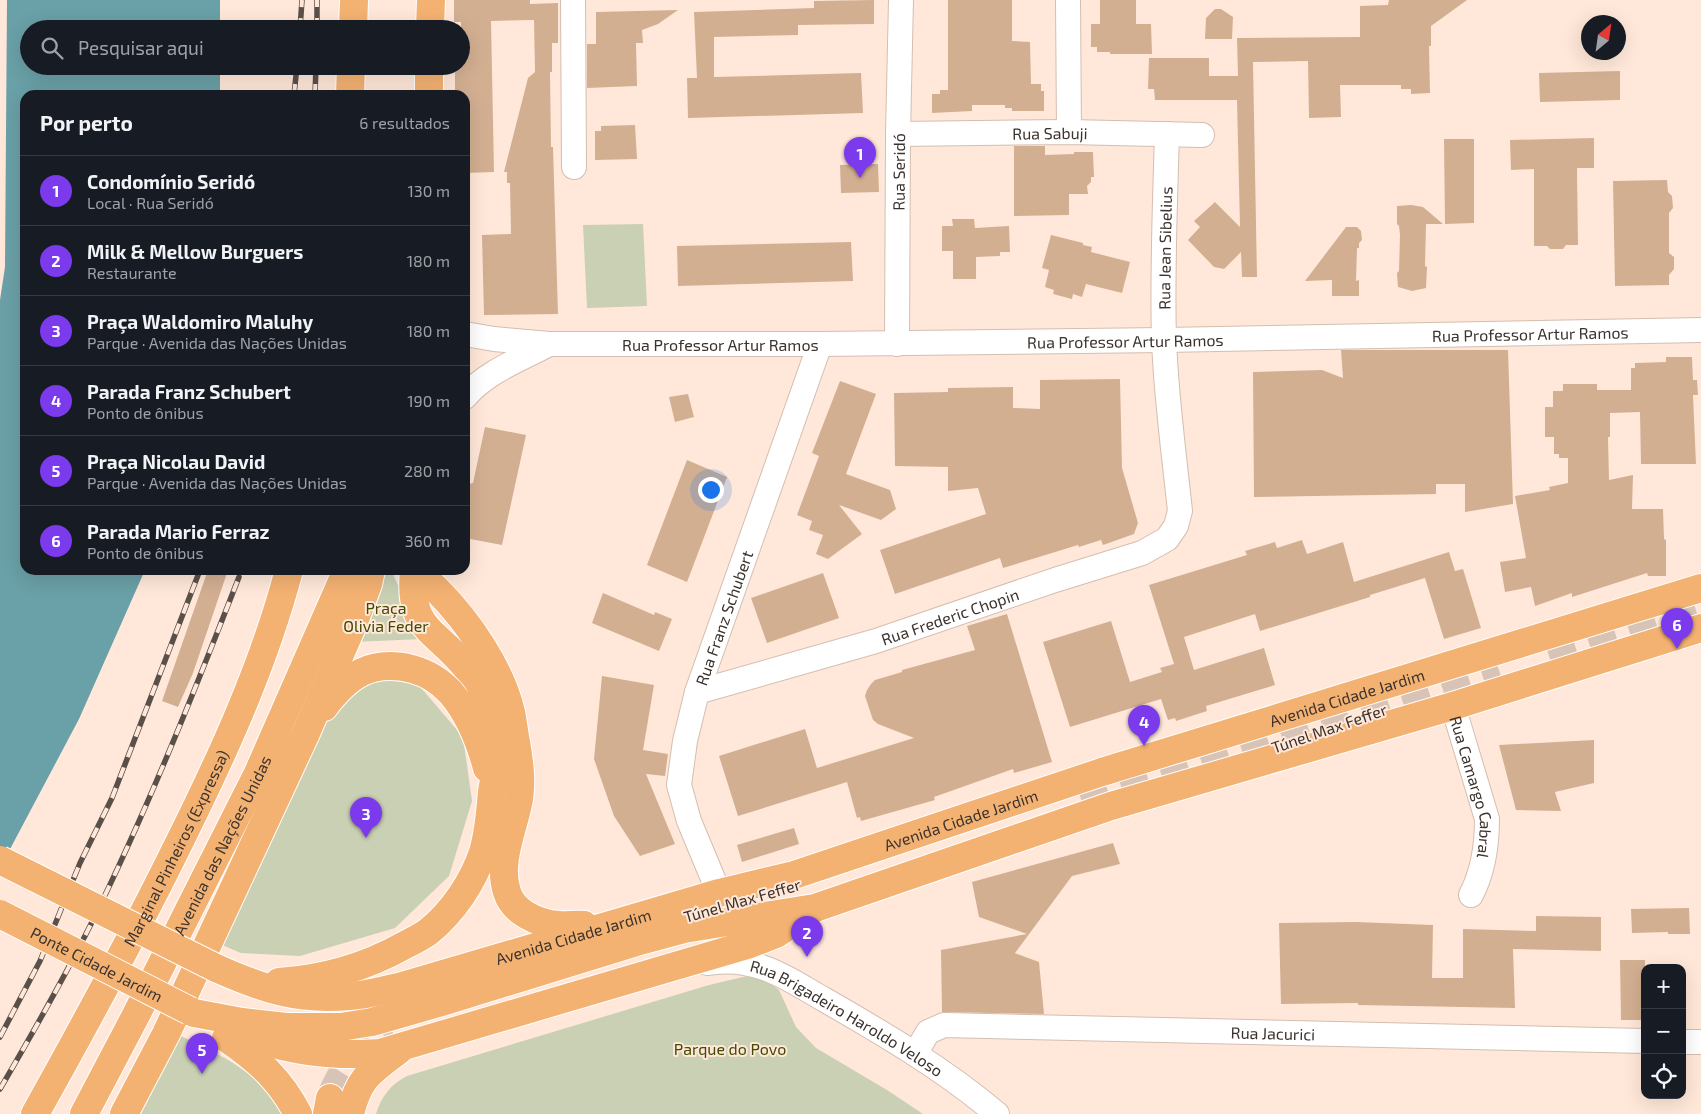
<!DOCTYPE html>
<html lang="pt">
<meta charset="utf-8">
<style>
body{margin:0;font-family:"Exo 2",sans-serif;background:#20242c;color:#f1f3f6}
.controls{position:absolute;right:15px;bottom:15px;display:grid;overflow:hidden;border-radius:10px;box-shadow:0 5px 20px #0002}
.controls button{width:45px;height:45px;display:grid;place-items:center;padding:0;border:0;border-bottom:1px solid #363941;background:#171b24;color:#f1f3f6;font:25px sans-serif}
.compass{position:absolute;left:1581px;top:15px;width:45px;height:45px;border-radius:50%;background:#171b24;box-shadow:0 5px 20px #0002;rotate:29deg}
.you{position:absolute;left:710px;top:489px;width:18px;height:18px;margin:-12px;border:4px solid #fff;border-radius:50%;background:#1a73e8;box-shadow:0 0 0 8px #1a73e833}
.badge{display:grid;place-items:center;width:32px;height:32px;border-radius:50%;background:#7c3aed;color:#fff;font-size:16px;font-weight:700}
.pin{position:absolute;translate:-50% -41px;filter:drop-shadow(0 1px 2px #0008)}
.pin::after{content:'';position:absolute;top:26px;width:18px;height:15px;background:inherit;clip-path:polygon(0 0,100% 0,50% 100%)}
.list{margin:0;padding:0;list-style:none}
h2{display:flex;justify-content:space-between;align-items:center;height:65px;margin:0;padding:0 20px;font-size:21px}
h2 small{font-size:16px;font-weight:400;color:#9ea1a6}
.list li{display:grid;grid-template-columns:32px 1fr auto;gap:15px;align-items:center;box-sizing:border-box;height:70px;padding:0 20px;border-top:1px solid #363941}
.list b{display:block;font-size:19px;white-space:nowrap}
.list p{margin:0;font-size:16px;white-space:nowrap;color:#9ea1a6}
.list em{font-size:16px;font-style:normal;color:#9ea1a6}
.icon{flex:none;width:28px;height:28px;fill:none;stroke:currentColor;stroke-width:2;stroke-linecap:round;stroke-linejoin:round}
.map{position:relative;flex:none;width:1701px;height:1114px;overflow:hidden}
.search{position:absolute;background:#171b24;box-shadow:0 5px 20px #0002;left:20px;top:20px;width:450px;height:55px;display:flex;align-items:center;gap:12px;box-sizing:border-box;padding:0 18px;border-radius:28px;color:#9ea1a6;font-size:19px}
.panel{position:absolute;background:#171b24;box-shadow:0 5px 20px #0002;left:20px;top:90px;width:450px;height:485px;border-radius:15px}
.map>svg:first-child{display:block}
.green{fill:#cad0b3}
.water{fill:#6aa0a7}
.building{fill:#d3af92}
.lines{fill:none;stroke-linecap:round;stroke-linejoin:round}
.highway-tunnel{stroke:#d8c4b7;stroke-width:28;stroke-dasharray:28 14;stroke-linecap:butt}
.minor-casing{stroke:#d4beb0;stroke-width:26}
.highway-casing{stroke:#fff;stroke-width:30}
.minor{stroke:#fff;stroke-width:24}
.highway{stroke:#f4b272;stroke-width:28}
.rail-casing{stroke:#5b4f49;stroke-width:5.5}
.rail{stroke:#ffe8d9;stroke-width:4;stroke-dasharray:11;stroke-linecap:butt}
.highway-bridge-casing{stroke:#fff;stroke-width:30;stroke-linecap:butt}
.highway-bridge{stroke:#f4b272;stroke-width:28}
.labels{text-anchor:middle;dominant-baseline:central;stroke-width:4;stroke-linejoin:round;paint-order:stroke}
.street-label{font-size:16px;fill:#3b322d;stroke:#ffe8d9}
.park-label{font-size:16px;fill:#424a01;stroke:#ffe8d9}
</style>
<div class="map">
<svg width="1701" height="1114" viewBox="0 0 1701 1114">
<rect width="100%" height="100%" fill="#ffe8d9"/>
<!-- green -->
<path class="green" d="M643 224 647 306 587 308 583 225Z
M376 570H391L423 639 353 642Z
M371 679 417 683 463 737 472 801 449 876 395 928 300 956 241 953 222 945 333 708Z
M747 976H752L768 982 779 990 796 1027 816 1048 887 1090 923 1114H376C381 1097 391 1084 407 1076L709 985Z
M173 1032C217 1054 257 1068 282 1114H135Z"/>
<!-- water -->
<path class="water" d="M7 0H220V29H29V66H220V95H25V570H145L79 719 0 868V300L5 267Z"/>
<!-- building -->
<path class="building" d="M454 0H530V4L558 3V43H552V72H550L551 147H553L558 314 484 315 482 235 511 234 510 183H507V172H504L528 78 535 72 534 20 491 21 494 172 465 173V95H455V66H461V22H454Z
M874 0V24L798 25V35L714 37V77L861 73 863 113 688 118 687 78H697L694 12 814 8V1Z
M948 0H1012V41L1030 42 1031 84H1041V91H1044V111H1012V108H1005V105H972V111L932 113V94H940V90H948Z
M1100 0H1136V24H1151L1152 54H1110V52H1097V47H1091V24H1100Z
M1389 0H1467L1431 26V46H1429L1430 93 1411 94V89H1401V85H1340L1341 117 1309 118 1308 61 1253 62 1257 277H1242L1241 252 1224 269 1214 267 1188 240 1200 227 1194 221 1215 202 1240 227 1237 100H1155L1154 89H1148L1149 58H1209V76H1238L1237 38 1360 37V6L1388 5Z
M1215 9H1221L1233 17 1232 39H1205L1206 18Z
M678 10 658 24 642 30 643 43H636L637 86 587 88V44H596V12Z
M1620 71V100L1540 102 1539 73Z
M635 125 637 159 595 160V131H601V126Z
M1594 138V168H1577L1578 245H1566L1563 249H1550L1547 246H1534V169L1511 170 1510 140Z
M1444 139H1474V223L1445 224Z
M1014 146H1045V155L1074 154V152H1093L1094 177H1091V182L1087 186 1088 194H1069V215L1014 216Z
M878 164 879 192 841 193 840 165Z
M1667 180 1668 192 1672 196 1673 208 1669 213V253L1674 257V269L1669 275V285L1615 286 1613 181Z
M1411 205 1423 207 1443 224H1426L1425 266 1427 267 1426 288 1412 291 1398 287 1397 273 1399 271 1400 235 1399 226 1397 224V206Z
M952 219H974L975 228 1009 226 1010 252H1000V256L976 257V279H953V251H942V226H953Z
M1346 227H1357L1361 231 1362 240 1359 243V248H1357L1356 281 1359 280V296H1332V280L1305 281Z
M1051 235 1083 243V245L1092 247 1091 252 1130 262 1122 293 1086 284 1082 297 1073 294 1072 299 1053 294 1054 290 1045 287 1049 270 1042 268Z
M851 242 853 281 678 286 677 246Z
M1341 350H1508L1513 504 1465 512V484H1436V494L1254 497 1253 372 1322 370 1343 378Z
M1666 357H1692L1693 380H1697L1698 395H1693L1696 464H1641L1640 412 1610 413V437H1608L1609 480 1633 475 1632 509H1663L1664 539 1666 540V576H1648L1647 573 1572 597V593L1535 606 1531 587 1505 592 1500 562 1526 558 1515 496 1550 490 1549 487 1568 483V458H1559V454H1554V437H1545V407H1553V391H1563V384H1597V390H1631V368H1635V363L1666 362Z
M1120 379 1122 468 1138 523 1134 534 1103 545 1101 540 1079 547 1078 545 1003 568 1000 558 895 594 880 550 986 514 978 488 948 491V467L895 466 894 393 948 392V388L1013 387V408L1040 409V380Z
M840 381 876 394 846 474 890 490 896 509 881 520 839 505 862 534 828 559 816 554 823 535 809 530 812 521 797 515 819 456 812 453Z
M688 394 694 417 675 422 669 397Z
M485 427 526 435 502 545 465 538V485L473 483Z
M687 460 727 477 687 582 647 565Z
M1302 540 1307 554 1343 542 1354 582 1449 552 1455 571 1463 569 1481 628 1444 639 1425 578 1370 595V597L1260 631 1255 614 1184 637 1194 670 1264 648 1275 685 1206 706 1207 711 1176 721 1175 718 1168 720 1161 699 1070 727 1043 642 1111 621 1130 682 1162 672 1160 668 1174 664 1149 585 1247 555 1245 551 1275 542 1277 548Z
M208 570H228L193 673 178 707 162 701Z
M823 573 839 618 767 643 751 598Z
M603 593 654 615 655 612 672 619 659 651 592 623Z
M1007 614 1052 762 1014 773 1013 769 934 797 935 800 861 821 860 817 857 818 847 782 738 816 719 756 805 729 817 768 914 738 878 724 873 720 865 696 867 690 871 684 875 680 902 672V670L975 650 967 626Z
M602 676 654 685 643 750 668 754 665 776 646 774 675 844 640 856 614 816 594 759Z
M1594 740V783L1555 792 1561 811 1516 810 1499 745Z
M794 828 799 844 742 862 737 845Z
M1113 843 1120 864 1072 876 1015 953 1039 962 1044 1014 942 1012 941 950 1027 934 979 917 972 882Z
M1689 908 1690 934H1668V932L1632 933 1631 909Z
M1536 916 1601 917V951L1513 949 1515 1008 1358 1005V1003L1281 1004 1279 923 1356 922 1433 925 1432 978H1463V929L1536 931Z
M1620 960H1645V1020H1621Z"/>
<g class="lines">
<!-- highway-tunnel -->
<path class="highway-tunnel" d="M1549 656 1701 608
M1081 799 1497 664
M330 1098C345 1062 358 1050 393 1033"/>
<!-- minor casing -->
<g class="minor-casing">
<g id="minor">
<path d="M573 0 574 167"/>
<path d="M1068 0 1069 132"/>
<path id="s1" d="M898 134 1069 132 1202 135"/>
<path id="s2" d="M465 334 494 339 549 344H820L1164 340 1701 330"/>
<path id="s3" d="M897 344 898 134 901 0"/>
<path d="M465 397C487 371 520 360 549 344"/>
<path id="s4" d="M697 692 876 641 1055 580 1142 553 1167 539 1176 526 1180 511C1174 454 1166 397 1164 340 1162 272 1165 203 1167 134"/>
<path id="s5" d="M1453 706 1487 819C1487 846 1483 872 1471 895"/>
<path id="s6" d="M719 893 689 821 679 785 685 741 697 692 820 344"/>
<path id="s7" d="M707 963C730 960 742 961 764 968 785 975 805 989 825 1000 884 1034 944 1069 997 1114"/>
<path d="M1682 1042H1701"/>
<path id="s8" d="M915 1054 928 1032 944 1025 1645 1041"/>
</g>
</g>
<!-- highway casing -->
<g class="highway-casing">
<g id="highway">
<path d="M353 29 354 0"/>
<path d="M430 29 431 0"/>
<path d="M350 95 351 66"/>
<path d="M429 95V66"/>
<path d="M414 570C422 577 430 583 437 590 468 621 501 669 511 712 513 722 514 732 516 742 519 760 522 780 519 799 514 828 497 862 507 892 513 912 537 923 558 925 566 926 575 924 584 925"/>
<path d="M324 707C348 675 371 659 412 669 427 673 440 681 451 693 469 714 480 742 487 768"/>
<path id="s9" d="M216 968C263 989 298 1001 350 996 366 995 383 990 399 987L719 893 794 875 1102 772 1701 588"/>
<path d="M279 982C324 979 366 967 405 945 413 941 421 937 428 932 453 912 473 882 483 852 489 832 490 812 492 792 493 783 496 774 496 766 497 738 492 710 480 685 477 678 471 672 466 667 434 628 408 630 414 570"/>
<path d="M194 1013 242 1022 286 1027H341L372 1022 445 1001 636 942 684 929 815 908 1111 806 1453 706 1701 628"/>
<path d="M238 1033C286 1050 328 1057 380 1053L750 944 776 934 808 913"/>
<path d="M226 1038C258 1060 280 1079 298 1114"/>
<path id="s10" d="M35 1114C83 1028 130 942 174 853 219 763 263 669 289 570"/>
<path id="s11" d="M84 1114 135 1017 258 773 347 570"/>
<path d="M124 1114 166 1034 306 733 354 622 368 584 371 570"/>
<path d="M327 1114 330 1098"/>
<path d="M350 1114C359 1077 370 1072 399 1050"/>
</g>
</g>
<!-- minor -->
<use href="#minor" class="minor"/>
<!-- highway -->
<use href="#highway" class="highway"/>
<!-- rail casing -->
<g class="rail-casing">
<path id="rail" d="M300 29 302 0
M317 29V0
M294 95 297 66
M315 95 316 66
M0 1037 40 961 80 863 112 798 200 570
M0 1089C31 1036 62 982 90 926 146 813 193 695 239 577"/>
</g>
<!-- rail -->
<use href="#rail" class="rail"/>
<!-- highway-bridge casing -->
<g class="highway-bridge-casing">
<g id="highway-bridge">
<path d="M0 860 216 968"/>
<path id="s12" d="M0 914 190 1011"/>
</g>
</g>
<!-- highway-bridge -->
<use href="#highway-bridge" class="highway-bridge"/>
</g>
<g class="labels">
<!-- street labels -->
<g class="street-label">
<text stroke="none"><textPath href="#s1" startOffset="152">Rua Sabuji</textPath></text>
<text stroke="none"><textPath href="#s3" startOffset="172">Rua Seridó</textPath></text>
<text stroke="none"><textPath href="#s4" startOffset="790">Rua Jean Sibelius</textPath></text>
<text stroke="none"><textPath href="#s2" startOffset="1066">Rua Professor Artur Ramos</textPath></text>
<text stroke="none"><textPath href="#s2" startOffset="661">Rua Professor Artur Ramos</textPath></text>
<text stroke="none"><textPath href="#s2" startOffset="256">Rua Professor Artur Ramos</textPath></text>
<text stroke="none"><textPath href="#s4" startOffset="264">Rua Frederic Chopin</textPath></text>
<text stroke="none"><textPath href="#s6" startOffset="289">Rua Franz Schubert</textPath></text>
<text stroke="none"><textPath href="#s9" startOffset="1180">Avenida Cidade Jardim</textPath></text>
<text transform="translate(1329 728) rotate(-19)">Túnel Max Feffer</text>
<text stroke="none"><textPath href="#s5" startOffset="84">Rua Camargo Cabral</textPath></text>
<text stroke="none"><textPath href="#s9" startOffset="775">Avenida Cidade Jardim</textPath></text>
<text stroke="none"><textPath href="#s11" startOffset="302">Avenida das Nações Unidas</textPath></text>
<text stroke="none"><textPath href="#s10" startOffset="301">Marginal Pinheiros (Expressa)</textPath></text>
<text transform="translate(742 900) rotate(-16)">Túnel Max Feffer</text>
<text stroke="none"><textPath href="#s9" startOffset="370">Avenida Cidade Jardim</textPath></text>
<text stroke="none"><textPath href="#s12" startOffset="109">Ponte Cidade Jardim</textPath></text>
<text stroke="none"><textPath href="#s7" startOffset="154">Rua Brigadeiro Haroldo Veloso</textPath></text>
<text stroke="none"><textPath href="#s8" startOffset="372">Rua Jacurici</textPath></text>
</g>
<!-- park labels -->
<g class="park-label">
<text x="386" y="607">Praça<tspan x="386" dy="18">Olivia Feder</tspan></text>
<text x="730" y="1048">Parque do Povo</text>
</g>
</g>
</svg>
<div class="controls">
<button>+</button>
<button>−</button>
<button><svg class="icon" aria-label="locate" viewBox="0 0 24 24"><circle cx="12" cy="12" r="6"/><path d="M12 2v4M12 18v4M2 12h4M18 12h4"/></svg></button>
</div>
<svg class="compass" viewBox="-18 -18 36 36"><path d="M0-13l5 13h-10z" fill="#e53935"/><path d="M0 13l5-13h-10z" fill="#9ea1a6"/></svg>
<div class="you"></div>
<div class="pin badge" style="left:860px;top:178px">1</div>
<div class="pin badge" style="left:807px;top:957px">2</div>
<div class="pin badge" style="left:366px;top:838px">3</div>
<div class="pin badge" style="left:1144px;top:746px">4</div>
<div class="pin badge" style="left:202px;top:1074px">5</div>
<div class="pin badge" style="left:1677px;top:649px">6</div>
<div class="search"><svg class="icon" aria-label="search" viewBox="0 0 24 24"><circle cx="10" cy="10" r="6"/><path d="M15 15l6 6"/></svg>Pesquisar aqui</div>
<section class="panel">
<h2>Por perto<small>6 resultados</small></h2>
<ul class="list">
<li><span class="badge">1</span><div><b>Condomínio Seridó</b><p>Local · Rua Seridó</p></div><em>130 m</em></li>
<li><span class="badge">2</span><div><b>Milk &amp; Mellow Burguers</b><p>Restaurante</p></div><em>180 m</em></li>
<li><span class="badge">3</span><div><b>Praça Waldomiro Maluhy</b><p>Parque · Avenida das Nações Unidas</p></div><em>180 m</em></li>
<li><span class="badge">4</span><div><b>Parada Franz Schubert</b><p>Ponto de ônibus</p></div><em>190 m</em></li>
<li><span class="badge">5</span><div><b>Praça Nicolau David</b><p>Parque · Avenida das Nações Unidas</p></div><em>280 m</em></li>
<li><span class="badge">6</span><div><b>Parada Mario Ferraz</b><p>Ponto de ônibus</p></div><em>360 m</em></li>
</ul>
</section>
</div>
